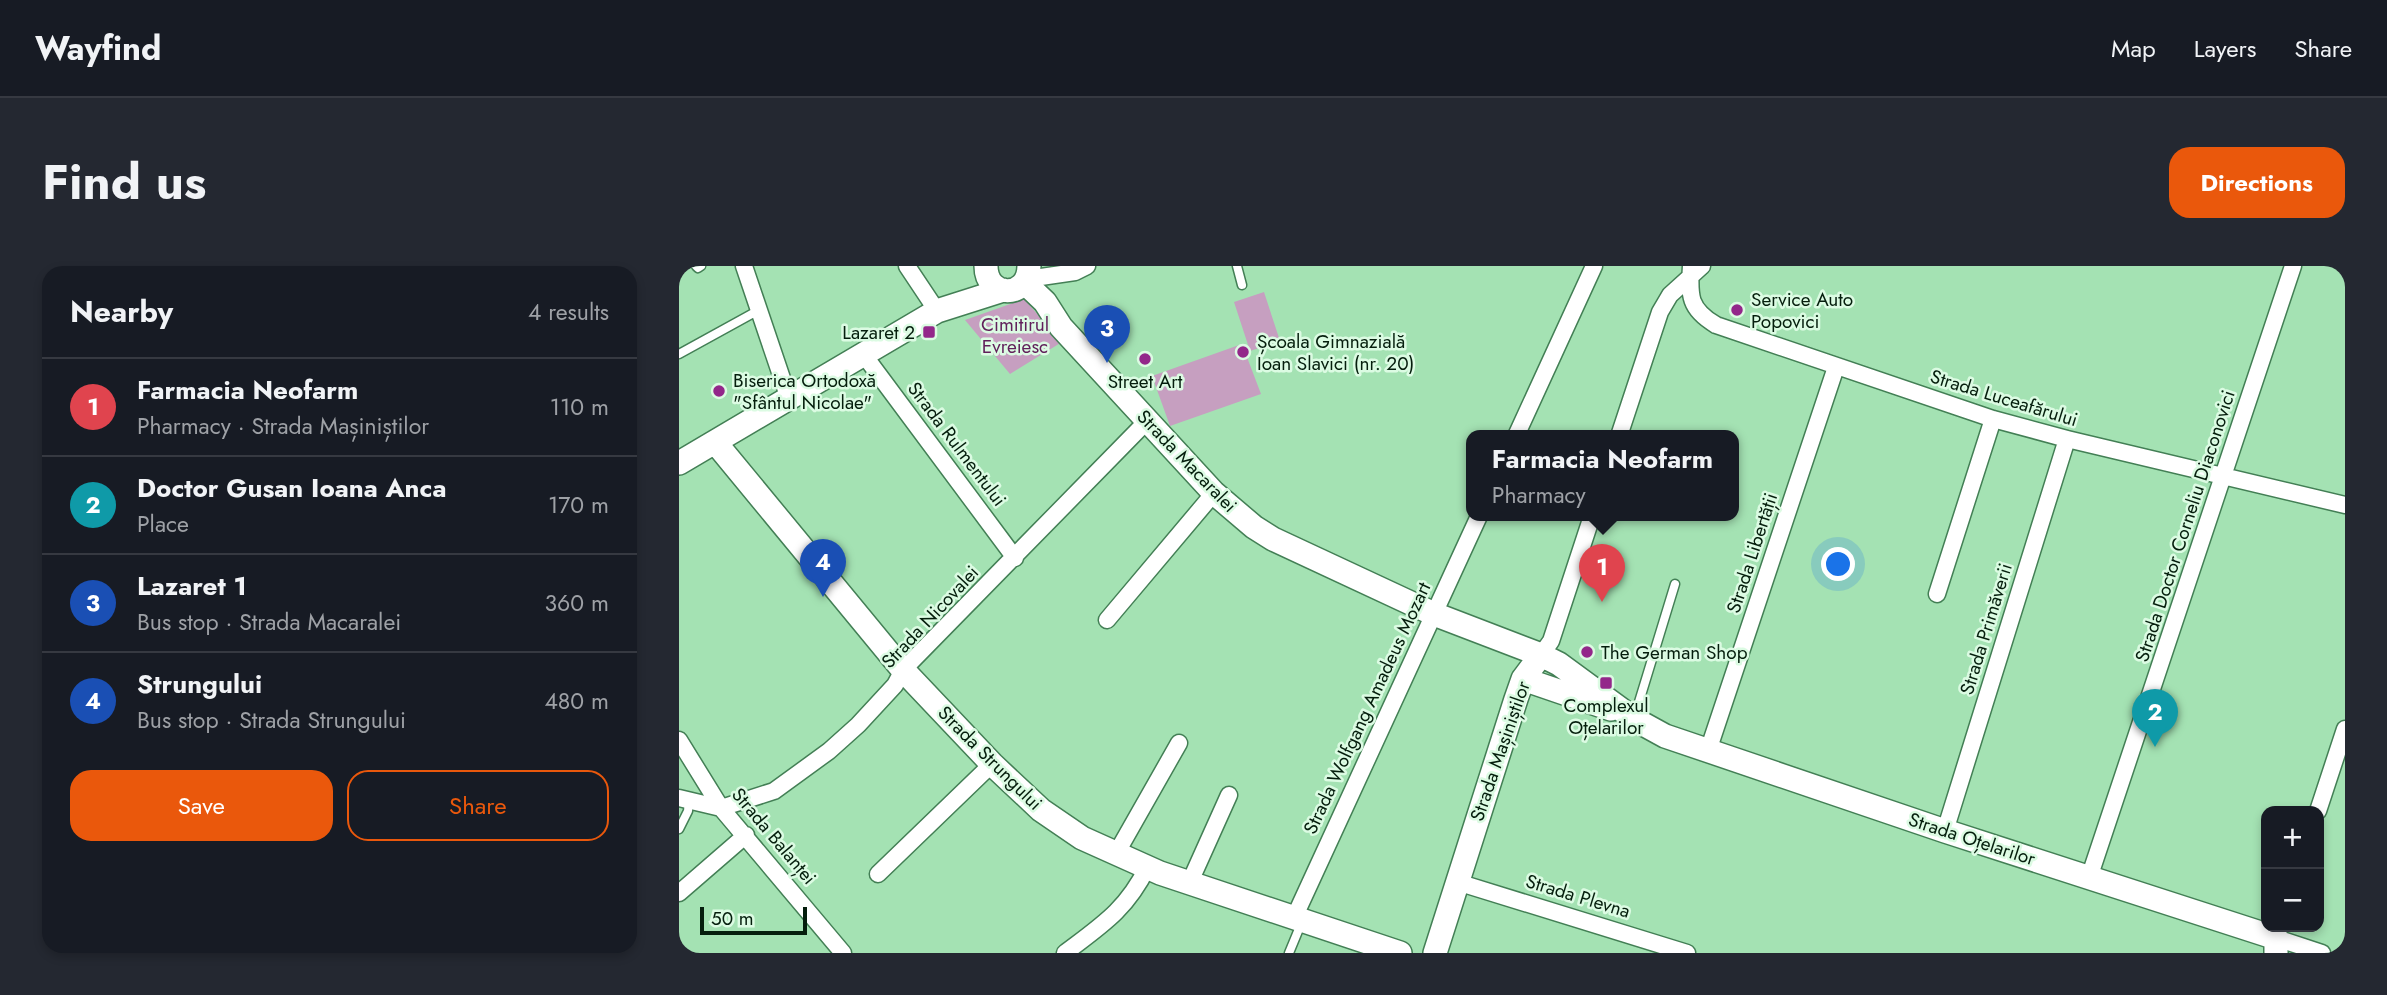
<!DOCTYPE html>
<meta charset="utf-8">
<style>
body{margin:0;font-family:Jost,sans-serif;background:#242831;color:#f1f3f6}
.controls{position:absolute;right:21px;bottom:21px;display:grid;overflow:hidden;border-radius:14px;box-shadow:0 4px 10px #0003}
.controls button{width:63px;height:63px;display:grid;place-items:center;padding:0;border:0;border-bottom:2px solid #363941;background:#171b24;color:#f1f3f6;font:35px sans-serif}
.scale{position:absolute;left:21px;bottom:18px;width:107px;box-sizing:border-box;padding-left:7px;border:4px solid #051e0d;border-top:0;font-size:19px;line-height:24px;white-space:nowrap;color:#051e0d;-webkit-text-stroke:5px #dcfbe3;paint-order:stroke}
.you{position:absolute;left:1160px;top:299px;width:24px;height:24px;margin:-18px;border:5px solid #fff;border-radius:50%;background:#1a73e8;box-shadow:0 0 0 10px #1a73e833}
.badge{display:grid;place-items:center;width:46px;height:46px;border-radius:50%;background:#ea580c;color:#fff;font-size:23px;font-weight:700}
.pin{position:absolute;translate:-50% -58px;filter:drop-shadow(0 2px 4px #0008)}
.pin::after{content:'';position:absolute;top:37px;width:24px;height:21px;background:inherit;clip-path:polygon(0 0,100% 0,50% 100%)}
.popup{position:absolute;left:787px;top:164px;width:273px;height:91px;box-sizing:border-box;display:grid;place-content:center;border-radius:14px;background:#171b24;filter:drop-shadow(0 2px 5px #0005);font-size:23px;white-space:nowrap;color:#9ea1a6}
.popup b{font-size:26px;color:#f1f3f6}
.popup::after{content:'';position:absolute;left:50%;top:100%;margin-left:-14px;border:14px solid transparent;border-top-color:#171b24}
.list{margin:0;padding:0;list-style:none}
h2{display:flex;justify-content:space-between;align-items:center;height:91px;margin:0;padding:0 28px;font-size:30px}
h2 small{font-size:23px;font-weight:400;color:#9ea1a6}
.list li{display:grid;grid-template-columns:46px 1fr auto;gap:21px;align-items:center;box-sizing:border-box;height:98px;padding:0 28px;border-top:2px solid #363941}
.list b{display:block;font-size:26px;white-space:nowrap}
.list p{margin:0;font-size:23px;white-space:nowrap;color:#9ea1a6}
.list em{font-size:23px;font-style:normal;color:#9ea1a6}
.actions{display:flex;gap:14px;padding:21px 28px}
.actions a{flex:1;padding:16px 0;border:2px solid #ea580c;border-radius:21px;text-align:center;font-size:24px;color:#ea580c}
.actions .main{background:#ea580c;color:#fff}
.map{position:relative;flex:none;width:1666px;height:687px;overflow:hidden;border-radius:21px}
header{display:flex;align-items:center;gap:42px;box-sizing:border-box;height:98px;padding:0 35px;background:#171b24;border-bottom:2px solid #363941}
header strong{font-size:33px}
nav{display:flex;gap:38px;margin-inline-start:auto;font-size:24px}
.intro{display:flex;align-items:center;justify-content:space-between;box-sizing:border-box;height:168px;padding:0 42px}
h1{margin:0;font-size:49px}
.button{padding:18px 32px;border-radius:21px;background:#ea580c;color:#fff;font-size:24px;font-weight:700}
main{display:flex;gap:42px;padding:0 42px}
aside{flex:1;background:#171b24;border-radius:21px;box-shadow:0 4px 10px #0003}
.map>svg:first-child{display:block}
.green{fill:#c69fc0}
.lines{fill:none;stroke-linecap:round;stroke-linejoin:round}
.lane-casing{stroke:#437f55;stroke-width:11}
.street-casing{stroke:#437f55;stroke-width:19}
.secondary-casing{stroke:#437f55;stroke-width:26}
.lane{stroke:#fff;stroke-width:8}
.street{stroke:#fff;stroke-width:16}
.secondary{stroke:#fff;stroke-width:23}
.poi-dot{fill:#93278a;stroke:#dcfbe3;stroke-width:2.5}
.labels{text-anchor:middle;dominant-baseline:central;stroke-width:5;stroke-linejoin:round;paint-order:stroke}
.poi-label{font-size:19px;fill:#051e0d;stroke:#dcfbe3;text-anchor:start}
.park-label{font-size:19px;fill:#61205b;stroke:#dcfbe3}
.street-label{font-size:19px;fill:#051e0d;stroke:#dcfbe3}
</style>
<header>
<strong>Wayfind</strong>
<nav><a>Map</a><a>Layers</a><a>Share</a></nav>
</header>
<div class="intro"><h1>Find us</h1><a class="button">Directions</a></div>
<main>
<aside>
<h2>Nearby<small>4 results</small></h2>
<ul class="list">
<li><span class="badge" style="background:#e0444e">1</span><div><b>Farmacia Neofarm</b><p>Pharmacy · Strada Mașiniștilor</p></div><em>110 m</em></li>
<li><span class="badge" style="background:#0f9aa8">2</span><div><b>Doctor Gusan Ioana Anca</b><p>Place</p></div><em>170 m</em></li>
<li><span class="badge" style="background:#1a4fb4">3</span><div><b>Lazaret 1</b><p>Bus stop · Strada Macaralei</p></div><em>360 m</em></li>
<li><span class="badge" style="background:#1a4fb4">4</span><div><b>Strungului</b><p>Bus stop · Strada Strungului</p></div><em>480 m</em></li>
</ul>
<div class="actions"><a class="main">Save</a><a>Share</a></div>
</aside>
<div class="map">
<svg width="1666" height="687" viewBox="0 0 1666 687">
<rect width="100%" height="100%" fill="#a4e2b3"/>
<!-- green -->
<path class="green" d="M585 26 601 75 571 85 555 36Z
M345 33 383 76 331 108 286 54Z
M563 78 582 128 491 160 473 110Z"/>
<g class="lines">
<!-- lane casing -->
<g class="lane-casing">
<path id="lane" d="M17 0 19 2 22 0
M558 0 563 19
M0 88 80 44
M956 449 996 318
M0 563 9 545 10 534
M610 687 622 658"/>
</g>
<!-- street casing -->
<g class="street-casing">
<path id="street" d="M65 0 110 133
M228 0 258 45
M1012 0C1010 30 1010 43 1037 59L1314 153 1388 173 1666 239
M348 13 396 6 408 0
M185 89 336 292
M837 170 915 0
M940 170 981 46 991 29 1023 0
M1258 328 1314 153
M428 354 535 227
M862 389 872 375 913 250
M0 474 42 542 164 687
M1029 485 1157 101
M0 532 42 542 95 525 150 485 179 459 216 419 224 404 469 154
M1639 545 1666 463
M1266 565 1388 173
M437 588 500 477
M199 608 313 498
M1410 612 1614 0
M778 616 1008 687
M510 618 550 529
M0 627 67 569
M615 652 800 250
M1601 661 1597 672 1643 687
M386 687C423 659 447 644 468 602"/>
</g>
<!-- secondary casing -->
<g class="secondary-casing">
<path id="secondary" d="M307 0C307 33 350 33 350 0
M346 17 366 36 382 61 535 227 575 261 594 273 755 348 862 389 880 398 955 453 986 470 1266 565 1597 672V687
M36 176 224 404 313 498 362 544 403 572 481 607 721 687
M0 197 258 45 324 24
M844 413 932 443
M756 687 837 433 844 413 862 389"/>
</g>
<!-- lane -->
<use href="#lane" class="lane"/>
<!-- street -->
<use href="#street" class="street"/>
<!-- secondary -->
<use href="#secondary" class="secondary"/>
</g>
<!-- markers -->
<g class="poi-dot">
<circle cx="1058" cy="44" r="7"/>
<rect x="243" y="59" width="14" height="14" rx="3.5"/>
<circle cx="564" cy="86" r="7"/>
<circle cx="466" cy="93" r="7"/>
<circle cx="40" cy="125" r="7"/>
<circle cx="908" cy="386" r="7"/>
<rect x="920" y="410" width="14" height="14" rx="3.5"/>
</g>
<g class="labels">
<!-- poi labels -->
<g class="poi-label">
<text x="1072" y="33">Service Auto<tspan x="1072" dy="22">Popovici</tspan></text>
<text x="236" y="66" text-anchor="end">Lazaret 2</text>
<text x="578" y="75">Școala Gimnazială<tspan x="578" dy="22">Ioan Slavici (nr. 20)</tspan></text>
<text x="54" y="114">Biserica Ortodoxă<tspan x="54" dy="22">"Sfântul Nicolae"</tspan></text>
<text x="466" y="115" text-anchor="middle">Street Art</text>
<text x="922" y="386">The German Shop</text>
<text x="927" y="439" text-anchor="middle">Complexul<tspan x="927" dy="22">Oțelarilor</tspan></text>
</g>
<!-- park labels -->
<g class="park-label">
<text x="336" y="58">Cimitirul<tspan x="336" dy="22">Evreiesc</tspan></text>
</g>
<!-- street labels -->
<g class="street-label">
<text transform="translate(1325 132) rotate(17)">Strada Luceafărului</text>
<text transform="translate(278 178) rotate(53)">Strada Rulmentului</text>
<text transform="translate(508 195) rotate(46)">Strada Macaralei</text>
<text transform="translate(1506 260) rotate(-72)">Strada Doctor Corneliu Diaconovici</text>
<text transform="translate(1073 287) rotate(-72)">Strada Libertății</text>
<text transform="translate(251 351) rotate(-47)">Strada Nicovalei</text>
<text transform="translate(1307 363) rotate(-73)">Strada Primăverii</text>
<text transform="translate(688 442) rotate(-65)">Strada Wolfgang Amadeus Mozart</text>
<text transform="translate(821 485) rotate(-71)">Strada Mașiniștilor</text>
<text transform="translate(311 492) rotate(45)">Strada Strungului</text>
<text transform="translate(95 570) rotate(50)">Strada Balanței</text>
<text transform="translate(1293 573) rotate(18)">Strada Oțelarilor</text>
<text transform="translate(899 630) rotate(17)">Strada Plevna</text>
</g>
</g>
</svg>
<div class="controls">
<button>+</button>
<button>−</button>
</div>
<div class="scale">50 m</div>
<div class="you"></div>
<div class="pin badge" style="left:923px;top:336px;background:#e0444e">1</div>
<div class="popup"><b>Farmacia Neofarm</b>Pharmacy</div>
<div class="pin badge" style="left:1476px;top:481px;background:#0f9aa8">2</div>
<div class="pin badge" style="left:428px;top:97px;background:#1a4fb4">3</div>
<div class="pin badge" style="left:144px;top:331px;background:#1a4fb4">4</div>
</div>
</main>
